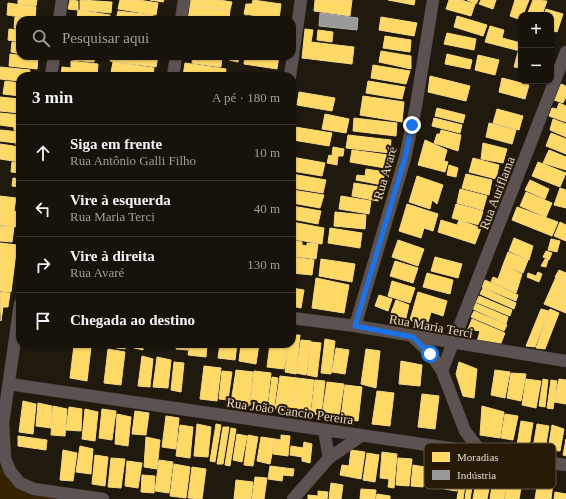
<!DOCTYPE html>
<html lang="pt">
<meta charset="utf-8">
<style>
body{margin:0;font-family:Georgia,serif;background:#252018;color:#f1f3f6}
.controls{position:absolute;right:12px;top:12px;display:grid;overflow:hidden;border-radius:8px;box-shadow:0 1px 3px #0004}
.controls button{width:36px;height:36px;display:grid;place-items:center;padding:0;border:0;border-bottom:1px solid #36322b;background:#18130a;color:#f1f3f6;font:20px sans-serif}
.stop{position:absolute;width:12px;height:12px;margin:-9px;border:3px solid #1a73e8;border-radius:50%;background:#fff}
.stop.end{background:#1a73e8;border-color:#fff;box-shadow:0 1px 4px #0008}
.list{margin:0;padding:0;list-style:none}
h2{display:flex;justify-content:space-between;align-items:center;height:52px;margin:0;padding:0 16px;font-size:17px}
h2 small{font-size:13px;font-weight:400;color:#9f9e9c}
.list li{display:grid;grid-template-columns:26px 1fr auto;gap:12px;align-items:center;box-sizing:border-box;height:56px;padding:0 16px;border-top:1px solid #36322b}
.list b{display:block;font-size:15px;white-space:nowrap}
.list p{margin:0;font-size:13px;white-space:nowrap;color:#9f9e9c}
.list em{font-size:13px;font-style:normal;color:#9f9e9c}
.icon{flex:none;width:22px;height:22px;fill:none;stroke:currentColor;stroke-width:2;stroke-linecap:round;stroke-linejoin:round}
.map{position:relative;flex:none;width:566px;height:499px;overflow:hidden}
.search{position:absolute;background:#18130a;box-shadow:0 1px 3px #0004;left:16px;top:16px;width:280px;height:44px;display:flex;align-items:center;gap:10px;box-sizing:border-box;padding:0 14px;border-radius:12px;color:#9f9e9c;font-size:15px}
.panel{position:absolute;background:#18130a;box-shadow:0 1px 3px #0004;left:16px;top:72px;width:280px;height:276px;border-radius:12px}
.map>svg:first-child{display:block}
.green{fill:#372303}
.homes{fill:#ffd966;stroke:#f6d884}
.industry{fill:#999;stroke:#aeaca8}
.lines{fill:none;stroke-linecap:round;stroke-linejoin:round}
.minor-casing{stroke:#39332a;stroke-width:13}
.minor{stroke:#5d5252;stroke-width:12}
.route{stroke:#1a73e8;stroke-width:5}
.labels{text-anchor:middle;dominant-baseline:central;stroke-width:4;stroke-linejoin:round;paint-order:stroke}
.street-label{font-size:13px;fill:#e0d7cb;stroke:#271a07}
.key{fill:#271a07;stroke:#5e5342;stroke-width:1}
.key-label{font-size:11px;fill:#e0d7cb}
</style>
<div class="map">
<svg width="566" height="499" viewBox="0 0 566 499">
<rect width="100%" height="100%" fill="#20190e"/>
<!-- green -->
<path class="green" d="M0 466 17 488 59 499H0Z"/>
<!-- homes -->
<path class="homes" d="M18 0H37L36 6 18 4Z
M70 0 78 1V10L68 9Z
M80 0 112 2 111 13 80 10Z
M120 0H139L158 3 156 15 118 9Z
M150 0H164L163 2Z
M188 0H219L232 2 230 10 187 5Z
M253 0 281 4 279 19 244 14 246 4H252Z
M315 0H352L350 16 314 11Z
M388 0H415L414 5Z
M449 0H461L475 4 471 16 446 9Z
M467 0H478L476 4Z
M481 0H496L493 9 479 4Z
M515 0H529L523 15H521V20L510 16Z
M533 0 547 1 542 15H527Z
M8 3 36 7 35 19 7 15Z
M187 5 230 10 229 19 186 13Z
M546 9 563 14 557 32 551 30V15H544Z
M78 10 110 15 109 20H77Z
M118 11 153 15V20H116Z
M186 13 229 19V20H185Z
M245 16 274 20H244Z
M457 16 487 25 483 36 454 27Z
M15 17 35 20H20V29L14 28Z
M381 17 417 23 414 36 379 30Z
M490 26 504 30 502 38 521 43 520 51 485 42Z
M9 29 18 30 20 42 8 40Z
M305 29 313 30 311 42 354 47 352 64 302 58Z
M318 30 333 32 332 42 317 40Z
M447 33 476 39 474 50 444 44Z
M385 36 411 40 410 52 383 48Z
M12 42 20 43V54L11 52Z
M381 51 411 56V69L379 62Z
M518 52 521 53V68L514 67Z
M10 54 38 58 37 69 9 66Z
M447 54 472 60 470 69 445 64Z
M478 55 499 60 495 75 475 70Z
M72 56H95L94 62 72 60Z
M111 56H158L156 67 110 61Z
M193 56H222L221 67 192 63Z
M230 56H239L238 62 229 60Z
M245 56H279L277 69 244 64Z
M71 61 98 64 97 76 61 74 62 67 71 68Z
M113 62 154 68 153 76H128L111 73Z
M185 63 226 69 225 76H183Z
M373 65 410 71 406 84 371 78Z
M0 67 30 70 29 76H20V81L0 79Z
M430 76 470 86 466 101 428 92Z
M502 78 529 85 525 99 499 92Z
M5 81 20 83V96L3 94Z
M368 81 405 87 402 99 366 93Z
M561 84 566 86V97L563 103 554 100Z
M299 92 335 98 332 111 297 105Z
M363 96 404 102 402 122 360 115Z
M0 97 20 99V115V113L0 111Z
M559 103 566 106V122L549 116 552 108 557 109Z
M437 108 465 115 463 123 435 116Z
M497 109 523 116 519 130 493 123Z
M0 113 20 115V131L14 130V127L0 125Z
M325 114 349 119 346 133 322 129Z
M354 118 397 123 396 136 353 131Z
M434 118 462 125 460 133 432 126Z
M553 119 566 124V137L550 130Z
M489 123 516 130 512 144 486 137Z
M295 127 332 133 329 146 293 140Z
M0 130 20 132V146L16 145V143L0 141Z
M441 130 461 135 458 151 434 143 437 134H440Z
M551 133 566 139V154L546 146Z
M348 135 391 140 390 153 346 148Z
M425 140 447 150 444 161 448 162 445 172 418 165Z
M483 143 507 149 503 163 481 159Z
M0 144 20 147V162L0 159Z
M333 147 344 149 343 156H338L337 165 327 163 329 155 332 156Z
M352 150 388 155 385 168 350 162Z
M549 150 566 157V170L543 163Z
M292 157 325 163 322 176 292 171Z
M473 158 499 165 496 179 469 172Z
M12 162 20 163V173L11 172Z
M538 162 566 173 560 187 532 176Z
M449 165 458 168 456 177 447 175Z
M366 169 385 172 382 185 356 180 357 175 365 176Z
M292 174 326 180 323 193 292 188Z
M466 174 492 180 489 195 462 188Z
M417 176 443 185 437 204 432 200 430 209 409 202Z
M13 178 20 179V187L12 186Z
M530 180 549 189 545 199 525 190Z
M354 183 380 187 378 201 352 196Z
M560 188 566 190V208L554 205Z
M460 189 487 196 483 210 457 203Z
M292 190 324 195 320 208 292 203Z
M526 192 552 203 546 217 520 206Z
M0 196 16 198 14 211 20 212 19 227 0 225Z
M341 196 371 201 369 214 339 209Z
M407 204 438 214 433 231 424 228 421 238 399 231Z
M456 204 483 211 479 225 452 218Z
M292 206 321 211 318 224 292 219Z
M517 207 558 222 552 236 512 220Z
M335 212 366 215 365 229 334 226Z
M441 220 457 225 459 220 481 228 475 244 438 232Z
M292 222 324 228 322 244 292 239Z
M560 222 566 225V241L554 236Z
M0 226 14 227 12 242 0 241Z
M330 228 362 233 360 248 328 243Z
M514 238 533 246 529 260 509 251Z
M551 239 560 241 557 252 548 250Z
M292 240 302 242V245L307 246V243L318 244 316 259 292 256Z
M398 240 424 249 418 266 392 257Z
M0 243 17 245 11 292 0 291Z
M546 251 552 253 549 260 543 257Z
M508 252 528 260 523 273 503 265Z
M292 257 314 260 312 275 292 273Z
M435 257 462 264 458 278 431 271Z
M321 259 355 264 352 282 319 276Z
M545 259 548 260 546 267 541 266Z
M395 261 418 268 413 283 390 276Z
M503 265 522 274 518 287 498 279Z
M559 270 566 273V282L555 277Z
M538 272 542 274 539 282 527 277 528 273 536 276Z
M427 273 453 280 450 294 423 287Z
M493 277 518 287 516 293 491 282Z
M556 277 566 282V292L552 286Z
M316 278 349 285 344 313 312 308Z
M485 280 518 295 516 301 482 287Z
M392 281 415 288 410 303 388 296Z
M552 286 566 292V303L548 295Z
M292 288 304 290 301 308 292 306Z
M483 288 516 303 514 309 480 294Z
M0 292 10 293 8 307H3L1 321Z
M418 292 447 301 443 316 431 312 427 326 410 320Z
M379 295 392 299 388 311 375 306Z
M548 295 566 303V313L544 304Z
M479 296 512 310 510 316 476 302Z
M396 300 409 305 405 322 389 318Z
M475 303 508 317 506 324 473 309Z
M541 309 549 311 535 347 526 346Z
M550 309 559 313 545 349 536 348Z
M474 311 507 325 504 331 471 317Z
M472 319 505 333 499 348 476 345 480 331 468 329Z
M292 335H300L296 374 285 372 288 344H292Z
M325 339 335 341 331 374 321 373Z
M301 340 311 341 306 375 296 373Z
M311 342 321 343 317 377 307 375Z
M117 344H126L125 349 116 348Z
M134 344H143V350L134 348Z
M177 344H189L188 350 176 349Z
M190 344H207L206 357 188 355Z
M220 344H237L235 360 218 358Z
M241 344H259L256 364 239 361Z
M270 344H288L284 369 267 367Z
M74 345 91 347 87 381 70 378Z
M336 348 349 350 345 374 332 372Z
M108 349 125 352 121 385 104 383Z
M366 349 380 351 376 388 361 384Z
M142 356 153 359 150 387 138 386Z
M157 357 171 360 168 388 153 387Z
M401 361 422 365 420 386 399 384Z
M174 362 184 363 181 392 171 390Z
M459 362 477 369 474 398 463 396 456 374Z
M204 366 221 368 217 401 200 399Z
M236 370 253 372 249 406 231 403Z
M495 370 510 372 505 398 491 395Z
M222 371 232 372 228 400 219 399Z
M254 371 271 373 267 407 250 404Z
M511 373 526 374 521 401 507 398Z
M280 376 297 378 293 412 275 409Z
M272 377 278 378 274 408 268 407Z
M297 378 314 380 310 413 293 411Z
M526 379 541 381 536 408 522 405Z
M543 379 548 380 545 407 539 406Z
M559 379 566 380V404L554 402Z
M315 380 325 381 321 415 311 414Z
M551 380 557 381 553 409 547 408Z
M327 382 344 384 339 417 322 415Z
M345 385 362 387 358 421 341 418Z
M377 391 394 393 390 426 372 424Z
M422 394 439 396 435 429 418 427Z
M23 401 36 404 33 434 19 432Z
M38 403 52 406 51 428 36 426Z
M53 406 67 409 65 436 51 435Z
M482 406 504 412 500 438 480 435Z
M69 407 82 409 81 431 66 430Z
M85 409 98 412 95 441 82 439Z
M102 409 116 411 112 440 99 438Z
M135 411 149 413 146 435 132 434Z
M117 414 131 417 128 446 115 444Z
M505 414 518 416 513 440 501 438Z
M166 416 179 418 176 449 162 447Z
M521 421 533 423 529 447 517 445Z
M197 424 211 427 208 457 194 456Z
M216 424 221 425 215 462 210 461Z
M537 424 549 426 545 450 533 448Z
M180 425 193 427 190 458 176 456Z
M552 425 564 429 560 451 548 450Z
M223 427H229L223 464H217Z
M231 428 236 429 230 466 225 465Z
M237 434 247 436 242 462 233 460Z
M248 435 258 437 253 466 244 465Z
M281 435 290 436 288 456 273 454 275 439 281 440Z
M18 436 47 440 46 450 18 446Z
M146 437 160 440 157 469 144 467Z
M261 437 275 439 270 464 257 461Z
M566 439V456L563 455Z
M304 442 312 444 310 463 302 461V457L290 455 291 446 303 448Z
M80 446 93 449 91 474 76 472Z
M63 450 77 453 73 481 60 480Z
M351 450 365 452 361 479 340 475 342 465 349 466Z
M382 452 397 454 394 488 388 487 389 479 380 478Z
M367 453 379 455 375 482 363 480Z
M95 455 108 457 105 486 92 484Z
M111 458 125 459 121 488 108 487Z
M398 458 412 459 409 486 396 485Z
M159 460 173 462 169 493 155 491Z
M127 461 142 463 138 488 125 486Z
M448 463 461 465 457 491 444 489Z
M174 464 190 467 186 498 170 496Z
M463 464 468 465 463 499H457Z
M470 464 476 465 470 499H465Z
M413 465 425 467 423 487 411 486Z
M270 466 294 469 293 476 283 475 282 481 268 479Z
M192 467 206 469 202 499 188 498Z
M478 470 492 473 487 499H473Z
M494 473 508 476 504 499H490Z
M509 474 523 477 519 499H505Z
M142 475 155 476 154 493 141 492Z
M255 477 267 478 264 499H252Z
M236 480 253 482 251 499H234Z
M538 481 553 483 551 499H535Z
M331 483 343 485 341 499H329Z
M361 489 376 490 375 499H360Z
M318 491 328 492 327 499H308V495L318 496Z
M555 492 566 494V499H554Z
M377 494 390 496V499H376Z"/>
<!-- industry -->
<path class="industry" d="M320 13 358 18 357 30 319 26Z"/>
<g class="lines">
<!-- minor casing -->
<g class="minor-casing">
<path id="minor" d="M59 20 62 0
M181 20 184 0
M51 76 54 56
M173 76 176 56
M290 76 301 0
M20 304 3 423 5 458 10 471 20 483 34 489 103 499
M292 318 355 326 566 361
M355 326 405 158 416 106 433 0
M413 337 430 353 442 371
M9 384 566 465
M324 430 329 458
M482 453 465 431 442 371 566 52
M293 499 329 458 361 436"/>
</g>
<!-- minor -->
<use href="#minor" class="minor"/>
</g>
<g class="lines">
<!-- route -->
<path class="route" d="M412 125 405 158 355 326 413 337 430 354"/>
</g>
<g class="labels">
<!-- street labels -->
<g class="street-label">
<text transform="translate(385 173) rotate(-74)">Rua Avaré</text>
<text transform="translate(497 193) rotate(-69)">Rua Auriflama</text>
<text transform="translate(431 326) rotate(10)">Rua Maria Terci</text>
<text transform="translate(290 411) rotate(8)">Rua João Cancio Pereira</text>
</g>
</g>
<!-- legend -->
<rect x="424" y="443" width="132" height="46" rx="6" class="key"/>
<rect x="432" y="452" width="18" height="10" fill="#ffd966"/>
<rect x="432" y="470" width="18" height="10" fill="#999"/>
<g class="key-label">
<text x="457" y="461">Moradias</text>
<text x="457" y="479">Indústria</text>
</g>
</svg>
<div class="controls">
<button>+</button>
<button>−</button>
</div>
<div class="stop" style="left:430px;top:354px"></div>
<div class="stop end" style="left:412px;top:125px"></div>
<div class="search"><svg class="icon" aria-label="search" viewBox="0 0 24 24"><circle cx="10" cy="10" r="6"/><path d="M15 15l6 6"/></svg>Pesquisar aqui</div>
<section class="panel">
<h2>3 min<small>A pé · 180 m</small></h2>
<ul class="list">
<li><svg class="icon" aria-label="ahead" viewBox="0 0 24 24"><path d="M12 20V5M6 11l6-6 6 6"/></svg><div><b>Siga em frente</b><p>Rua Antônio Galli Filho</p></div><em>10 m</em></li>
<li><svg class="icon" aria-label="left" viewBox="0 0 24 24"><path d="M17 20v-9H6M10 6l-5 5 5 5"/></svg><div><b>Vire à esquerda</b><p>Rua Maria Terci</p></div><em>40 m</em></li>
<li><svg class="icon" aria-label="right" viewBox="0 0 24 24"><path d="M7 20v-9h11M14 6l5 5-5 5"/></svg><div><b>Vire à direita</b><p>Rua Avaré</p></div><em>130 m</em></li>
<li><svg class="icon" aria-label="arrive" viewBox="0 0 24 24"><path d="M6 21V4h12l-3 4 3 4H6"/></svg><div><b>Chegada ao destino</b></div></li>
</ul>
</section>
</div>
